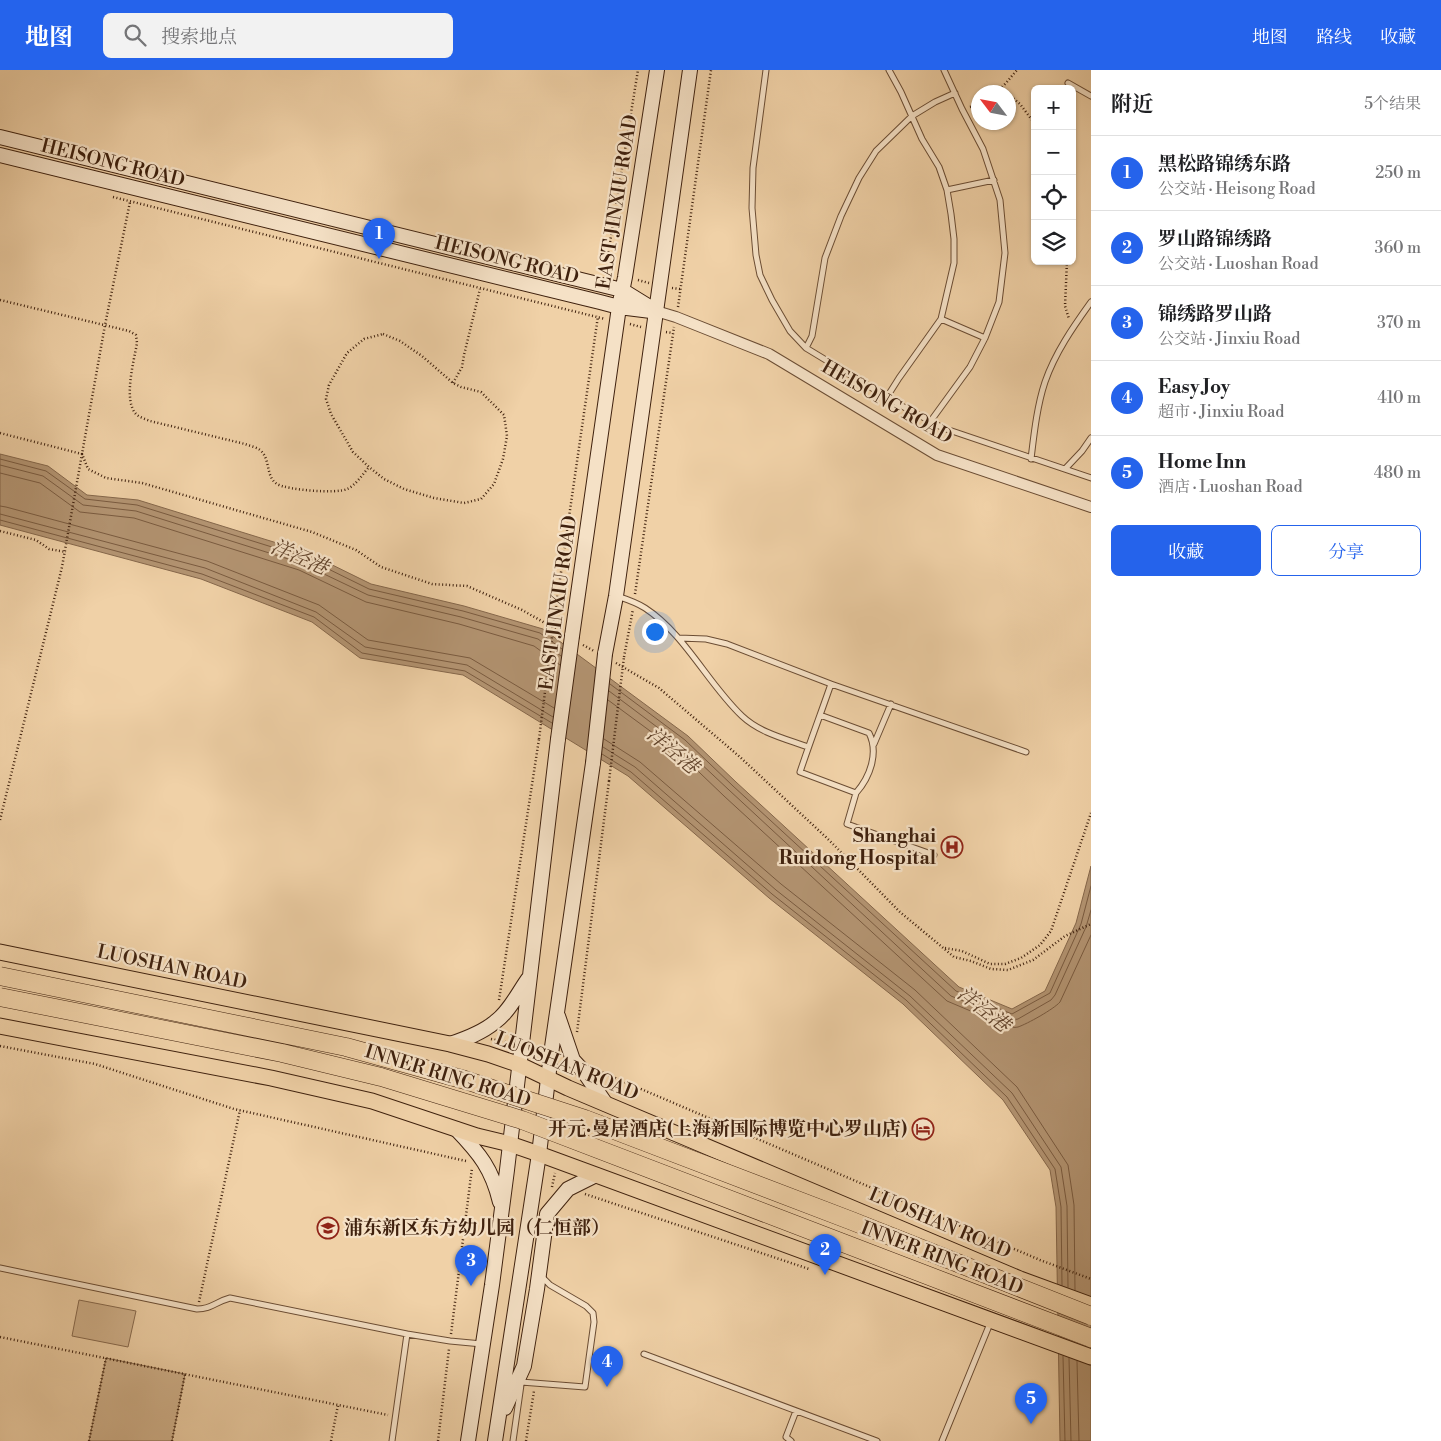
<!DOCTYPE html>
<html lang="zh">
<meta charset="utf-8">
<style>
body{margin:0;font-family:"Libre Bodoni","Noto Serif SC",serif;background:#f2f2f2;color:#202124}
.controls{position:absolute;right:15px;top:15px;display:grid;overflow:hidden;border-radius:8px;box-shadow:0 1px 4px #0004}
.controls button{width:45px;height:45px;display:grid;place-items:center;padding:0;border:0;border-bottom:1px solid #e0e0e0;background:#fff;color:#202124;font:25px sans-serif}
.compass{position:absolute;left:971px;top:15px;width:45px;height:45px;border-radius:50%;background:#fff;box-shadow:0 1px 4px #0004;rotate:302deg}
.you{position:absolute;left:654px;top:561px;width:18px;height:18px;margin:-12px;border:4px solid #fff;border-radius:50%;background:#1a73e8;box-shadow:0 0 0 8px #1a73e833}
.badge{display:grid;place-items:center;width:32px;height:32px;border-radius:50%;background:#2563eb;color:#fff;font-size:16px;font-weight:700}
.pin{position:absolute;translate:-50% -41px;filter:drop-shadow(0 1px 2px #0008)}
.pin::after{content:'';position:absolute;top:26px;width:18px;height:15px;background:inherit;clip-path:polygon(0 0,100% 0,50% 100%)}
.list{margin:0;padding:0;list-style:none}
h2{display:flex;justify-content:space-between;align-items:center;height:65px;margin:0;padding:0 20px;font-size:21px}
h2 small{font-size:16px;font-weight:400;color:#757577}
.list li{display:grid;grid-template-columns:32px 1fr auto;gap:15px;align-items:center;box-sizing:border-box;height:75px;padding:0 20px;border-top:1px solid #e0e0e0}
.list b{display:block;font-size:19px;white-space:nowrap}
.list p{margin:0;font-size:16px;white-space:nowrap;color:#757577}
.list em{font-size:16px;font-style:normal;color:#757577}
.actions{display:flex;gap:10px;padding:15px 20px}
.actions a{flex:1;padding:11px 0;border:1px solid #2563eb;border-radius:8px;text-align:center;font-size:18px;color:#2563eb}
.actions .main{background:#2563eb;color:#fff}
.icon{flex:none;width:28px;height:28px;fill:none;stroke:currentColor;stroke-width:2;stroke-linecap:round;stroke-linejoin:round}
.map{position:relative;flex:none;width:1091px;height:1371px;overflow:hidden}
header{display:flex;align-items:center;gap:30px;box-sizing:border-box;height:70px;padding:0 25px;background:#2563eb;color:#fff}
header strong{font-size:24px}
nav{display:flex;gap:28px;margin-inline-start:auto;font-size:18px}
.search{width:350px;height:45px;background:#f2f2f2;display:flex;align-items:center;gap:12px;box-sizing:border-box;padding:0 18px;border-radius:8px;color:#757577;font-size:19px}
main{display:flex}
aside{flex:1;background:#fff}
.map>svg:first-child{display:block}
.green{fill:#d2b38d;stroke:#886a4e}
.water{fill:#b49573;stroke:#85674b}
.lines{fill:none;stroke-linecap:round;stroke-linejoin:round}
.shore{stroke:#7a5b40;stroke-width:1}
.lane-casing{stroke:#6b4d34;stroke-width:7}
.street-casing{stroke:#6b4d34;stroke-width:12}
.secondary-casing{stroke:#3f210e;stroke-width:16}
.primary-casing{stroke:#3f210e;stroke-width:17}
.path{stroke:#3f210e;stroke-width:2.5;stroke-dasharray:1 2.5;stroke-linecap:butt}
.lane{stroke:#f5e1c6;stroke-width:5}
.street{stroke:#f5e1c6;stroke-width:10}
.secondary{stroke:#f5e1c6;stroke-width:14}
.primary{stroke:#f0d1a7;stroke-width:15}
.secondary-bridge-casing{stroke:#3f210e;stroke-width:16;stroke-linecap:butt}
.highway-bridge-casing{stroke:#3f210e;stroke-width:19;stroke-linecap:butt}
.path-bridge{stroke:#3f210e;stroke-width:2.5;stroke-dasharray:1 2.5;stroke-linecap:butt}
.secondary-bridge{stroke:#f5e1c6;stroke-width:14}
.highway-bridge{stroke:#f0d1a7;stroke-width:18}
.labels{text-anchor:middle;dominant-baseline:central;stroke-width:4.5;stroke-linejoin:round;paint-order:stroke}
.street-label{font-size:19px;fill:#3f210e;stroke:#f5e1c6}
.poi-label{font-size:19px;font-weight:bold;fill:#3f210e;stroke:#f5e1c6;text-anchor:end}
.water-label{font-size:20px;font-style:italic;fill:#62442c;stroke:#f5e1c6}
</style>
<header>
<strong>地图</strong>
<div class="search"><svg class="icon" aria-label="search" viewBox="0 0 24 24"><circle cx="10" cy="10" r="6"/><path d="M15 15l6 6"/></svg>搜索地点</div>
<nav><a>地图</a><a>路线</a><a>收藏</a></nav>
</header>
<main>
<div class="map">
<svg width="1091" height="1371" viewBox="0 0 1091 1371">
<rect width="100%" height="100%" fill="#f0d1a7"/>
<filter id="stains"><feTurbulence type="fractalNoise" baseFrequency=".004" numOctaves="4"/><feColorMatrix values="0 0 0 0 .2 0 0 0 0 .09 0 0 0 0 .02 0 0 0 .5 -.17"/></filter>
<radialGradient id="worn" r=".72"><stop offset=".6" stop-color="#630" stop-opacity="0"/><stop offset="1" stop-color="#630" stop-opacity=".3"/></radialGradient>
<!-- green -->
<path class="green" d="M79 1230 136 1241 128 1277 72 1266Z
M106 1288 185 1304 172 1371H89Z"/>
<!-- water -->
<path class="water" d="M0 384 48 396 87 425 138 430 306 482 371 514 464 536 543 559 688 666 736 712 959 917 1012 939 1045 921 1076 853 1091 796V1371H1060L1056 1137 1050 1100 1003 1030 903 934 769 828 628 706 463 605 360 588 312 552 201 509 0 455Z"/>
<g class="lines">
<!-- shore -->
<path class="shore" d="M0 389 46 401 85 429 137 435 304 487 369 519 463 541 540 563 562 579
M0 395 43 406 83 435 136 441 301 493 368 525 461 547 538 569 561 586
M0 403 40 413 80 442 134 448 299 500 366 532 459 554 534 576 560 595
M0 436 6 437 207 491 319 535 368 570 470 588 554 638
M0 444 205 498 316 542 365 577 467 595 553 647
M0 450 202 504 314 547 362 583 465 601 552 653
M610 614 685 670 733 716 956 921 1012 944 1050 923 1081 854 1091 816
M609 621 681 675 729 720 951 926 1012 950 1018 949 1051 930 1055 925 1086 857 1091 840
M608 630 676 680 724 726 947 931 1006 956C1010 957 1014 958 1018 957 1027 954 1054 939 1060 932L1091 865
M604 669 640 692 781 814 915 920 1017 1017 1068 1095 1074 1135 1075 1220
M603 677 635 697 776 820 910 926 1012 1023 1061 1097 1067 1136 1068 1217
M602 684 631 702 772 824 906 930 1007 1027 1055 1099 1061 1137 1062 1215
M1063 1286 1065 1371
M1069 1288 1071 1371
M1077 1291 1079 1371"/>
<!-- lane casing -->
<g class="lane-casing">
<path id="lane" d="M766 0 753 98 752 138 756 185 760 205 772 230 790 261 806 278 900 335 943 358 1091 408
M1068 13 1091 26
M947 120 994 110
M941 249 985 268
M806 278 812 266 825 188 841 146 859 108 876 81 912 46 935 32 955 23
M887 327 899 308 941 249 954 193V169L951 144 947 120 939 97 922 69 901 22 889 0
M930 352 970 297 985 268 999 232 1005 183 1000 130 983 79 962 39 944 0
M1031 389C1034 364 1037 336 1045 312 1055 283 1073 257 1091 232
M1065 399 1082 381 1091 368
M617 526C626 529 636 532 645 538 685 564 708 614 742 646 760 663 786 669 808 677
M679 568 706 569 727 574 831 614C821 643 810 672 800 702L856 723C870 707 879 683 869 663L820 645
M831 614 1026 682
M874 674 891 634
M856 723 847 754 934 785
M0 1198 197 1239C212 1239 215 1232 230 1228L407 1264 392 1371
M407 1264 450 1271 482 1274
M644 1284 877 1371
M521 1312 585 1317 594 1252 593 1243 586 1236 550 1215 542 1207
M513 1371 521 1315
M791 1371 786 1367 796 1341
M942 1371 991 1251"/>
</g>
<!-- street casing -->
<g class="street-casing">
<path id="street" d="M656 241 676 247 769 284 937 385 1091 437"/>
</g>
<!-- secondary casing -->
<g class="secondary-casing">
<path id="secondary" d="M0 67 622 220 656 241
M0 85 600 232 619 237 651 241
M572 566 619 237 625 207 657 0
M605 584 616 526 690 0
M558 946 573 990 584 1002 606 1034
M450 974C465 969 482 963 495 952 509 942 518 923 528 909
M456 1059C480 1084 492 1099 500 1132
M505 1338 524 1296 537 1219 547 1144 568 1119 596 1105
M468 1371 492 1215 507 1100 558 669
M495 1371 539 1084 551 984 593 693"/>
</g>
<!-- primary casing -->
<g class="primary-casing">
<path id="primary" d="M0 882 450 974 488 984 520 995 568 1018 1020 1209 1091 1235
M0 956 271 1008 372 1031 477 1066 510 1074 539 1084 1091 1287"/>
</g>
<!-- path -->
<path class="path" d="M997 22 1006 13 1017 0
M1008 24 1020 34 1035 54
M970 37 978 35
M113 127 605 249
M1067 191 1065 236 1069 249
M605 203 638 0
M638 210 649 213
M672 218 680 219
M0 230 129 261 136 265 137 273C134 291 123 330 136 344 139 347 145 349 150 351L245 374C250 376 256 377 260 380 271 389 265 406 277 414 287 420 337 424 347 419 355 416 363 404 369 397
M678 237 711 0
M630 254 641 257
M666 262 673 263
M383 264 400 271 422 286 453 313 461 317 481 322 504 345 507 366 503 389 494 414 481 429 464 433 434 428 404 419 384 409 369 397 353 382 331 344 326 329 329 315 347 283 364 269Z
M453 313 462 297 464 285 480 219
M0 363 82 384 105 255 130 132
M0 461 36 470 49 479 66 482
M635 524 674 257
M554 551 598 246
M583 575 594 581
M624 587 633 539
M616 593 659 618 740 687 829 770 900 842 954 887 971 891 991 899 1008 900 1033 890 1065 866 1091 854
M0 750 62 497 82 384 88 399 106 408 142 413 312 462 356 480 381 497 432 514 467 516 522 540 561 562
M945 878 962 881 990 894H1005L1021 888 1040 875 1051 861 1091 743
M499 930 539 669
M577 962 609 711
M491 969 510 973
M0 976 95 994 234 1039 466 1091
M599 1001 1040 1190 1091 1209
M552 1117 555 1103
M585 1124 809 1199
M199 1232 240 1040
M451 1264 472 1098
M0 1267 388 1345
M89 1371 106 1288
M172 1371 185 1304
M331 1371 338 1335
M438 1371 449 1279
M526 1371 534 1321"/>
<!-- lane -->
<use href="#lane" class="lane"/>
<!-- street -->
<use href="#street" class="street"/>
<!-- secondary -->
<use href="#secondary" class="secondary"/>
<!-- primary -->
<use href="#primary" class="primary"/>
<!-- secondary-bridge casing -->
<g class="secondary-bridge-casing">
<path id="secondary-bridge" d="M558 669 572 566
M593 693 605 584"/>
</g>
<!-- highway-bridge casing -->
<g class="highway-bridge-casing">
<path id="highway-bridge" d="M0 906 346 977 465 1010 585 1049 852 1151 1091 1246
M0 927 282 983 381 1007 522 1050 1091 1268"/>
</g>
<!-- path-bridge -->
<path class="path-bridge" d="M539 669 554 551
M609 711 624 587"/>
<!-- secondary-bridge -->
<use href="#secondary-bridge" class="secondary-bridge"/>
<!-- highway-bridge -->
<use href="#highway-bridge" class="highway-bridge"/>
</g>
<!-- icons -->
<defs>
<g id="hospital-ring" transform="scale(1.125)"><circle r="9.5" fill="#f5e1c6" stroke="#8f2418" stroke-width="1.5"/><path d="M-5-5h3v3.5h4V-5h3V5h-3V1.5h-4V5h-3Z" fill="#8f2418"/></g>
<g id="hotel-ring" transform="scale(1.125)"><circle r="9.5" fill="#f5e1c6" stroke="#8f2418" stroke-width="1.5"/><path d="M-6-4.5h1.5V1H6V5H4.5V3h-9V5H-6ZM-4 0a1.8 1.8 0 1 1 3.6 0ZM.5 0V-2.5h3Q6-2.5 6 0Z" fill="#8f2418"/></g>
<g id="school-ring" transform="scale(1.125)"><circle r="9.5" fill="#f5e1c6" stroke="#8f2418" stroke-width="1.5"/><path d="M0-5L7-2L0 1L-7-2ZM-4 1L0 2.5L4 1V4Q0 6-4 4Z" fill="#8f2418"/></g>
</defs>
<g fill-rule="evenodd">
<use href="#hospital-ring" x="952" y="777"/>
<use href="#hotel-ring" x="923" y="1059"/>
<use href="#school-ring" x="328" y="1158"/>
</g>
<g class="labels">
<!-- street labels -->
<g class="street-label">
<text transform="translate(113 93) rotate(14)">HEISONG ROAD</text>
<text transform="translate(617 132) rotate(-81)">EAST JINXIU ROAD</text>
<text transform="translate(507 190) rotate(14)">HEISONG ROAD</text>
<text transform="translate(887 332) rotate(30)">HEISONG ROAD</text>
<text transform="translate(558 533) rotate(-82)">EAST JINXIU ROAD</text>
<text transform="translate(172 897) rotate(12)">LUOSHAN ROAD</text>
<text transform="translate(567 996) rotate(22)">LUOSHAN ROAD</text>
<text transform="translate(448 1006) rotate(17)">INNER RING ROAD</text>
<text transform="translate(940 1153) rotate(23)">LUOSHAN ROAD</text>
<text transform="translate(942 1188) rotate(21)">INNER RING ROAD</text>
</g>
<!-- poi labels -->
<g class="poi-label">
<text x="936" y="766">Shanghai<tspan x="936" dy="22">Ruidong Hospital</tspan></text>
<text x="907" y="1059">开元·曼居酒店(上海新国际博览中心罗山店)</text>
<text x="344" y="1158" text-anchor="start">浦东新区东方幼儿园（仁恒部）</text>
</g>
<!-- water labels -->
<g class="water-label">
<text transform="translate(299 488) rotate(23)">洋泾港</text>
<text transform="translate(672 681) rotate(40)">洋泾港</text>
<text transform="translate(983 940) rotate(38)">洋泾港</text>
</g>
</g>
<rect width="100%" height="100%" filter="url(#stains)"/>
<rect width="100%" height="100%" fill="url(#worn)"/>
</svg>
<div class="controls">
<button>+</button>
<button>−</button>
<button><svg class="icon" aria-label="locate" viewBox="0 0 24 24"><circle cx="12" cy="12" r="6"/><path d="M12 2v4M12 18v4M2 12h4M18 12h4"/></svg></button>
<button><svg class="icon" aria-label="layers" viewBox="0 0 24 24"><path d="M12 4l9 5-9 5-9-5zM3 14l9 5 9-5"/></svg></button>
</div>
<svg class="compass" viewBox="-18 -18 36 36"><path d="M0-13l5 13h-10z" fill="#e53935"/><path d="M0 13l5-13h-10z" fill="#757577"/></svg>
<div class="you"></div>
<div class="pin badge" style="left:379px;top:189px">1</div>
<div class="pin badge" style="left:825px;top:1205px">2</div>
<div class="pin badge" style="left:471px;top:1216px">3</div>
<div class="pin badge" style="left:607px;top:1317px">4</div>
<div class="pin badge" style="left:1031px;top:1354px">5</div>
</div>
<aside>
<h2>附近<small>5个结果</small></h2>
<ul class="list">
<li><span class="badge">1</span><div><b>黑松路锦绣东路</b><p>公交站 · Heisong Road</p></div><em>250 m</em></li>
<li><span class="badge">2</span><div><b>罗山路锦绣路</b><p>公交站 · Luoshan Road</p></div><em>360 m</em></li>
<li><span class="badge">3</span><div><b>锦绣路罗山路</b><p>公交站 · Jinxiu Road</p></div><em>370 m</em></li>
<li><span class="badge">4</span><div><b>Easy Joy</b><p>超市 · Jinxiu Road</p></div><em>410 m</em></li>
<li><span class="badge">5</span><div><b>Home Inn</b><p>酒店 · Luoshan Road</p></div><em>480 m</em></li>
</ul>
<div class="actions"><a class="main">收藏</a><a>分享</a></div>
</aside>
</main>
